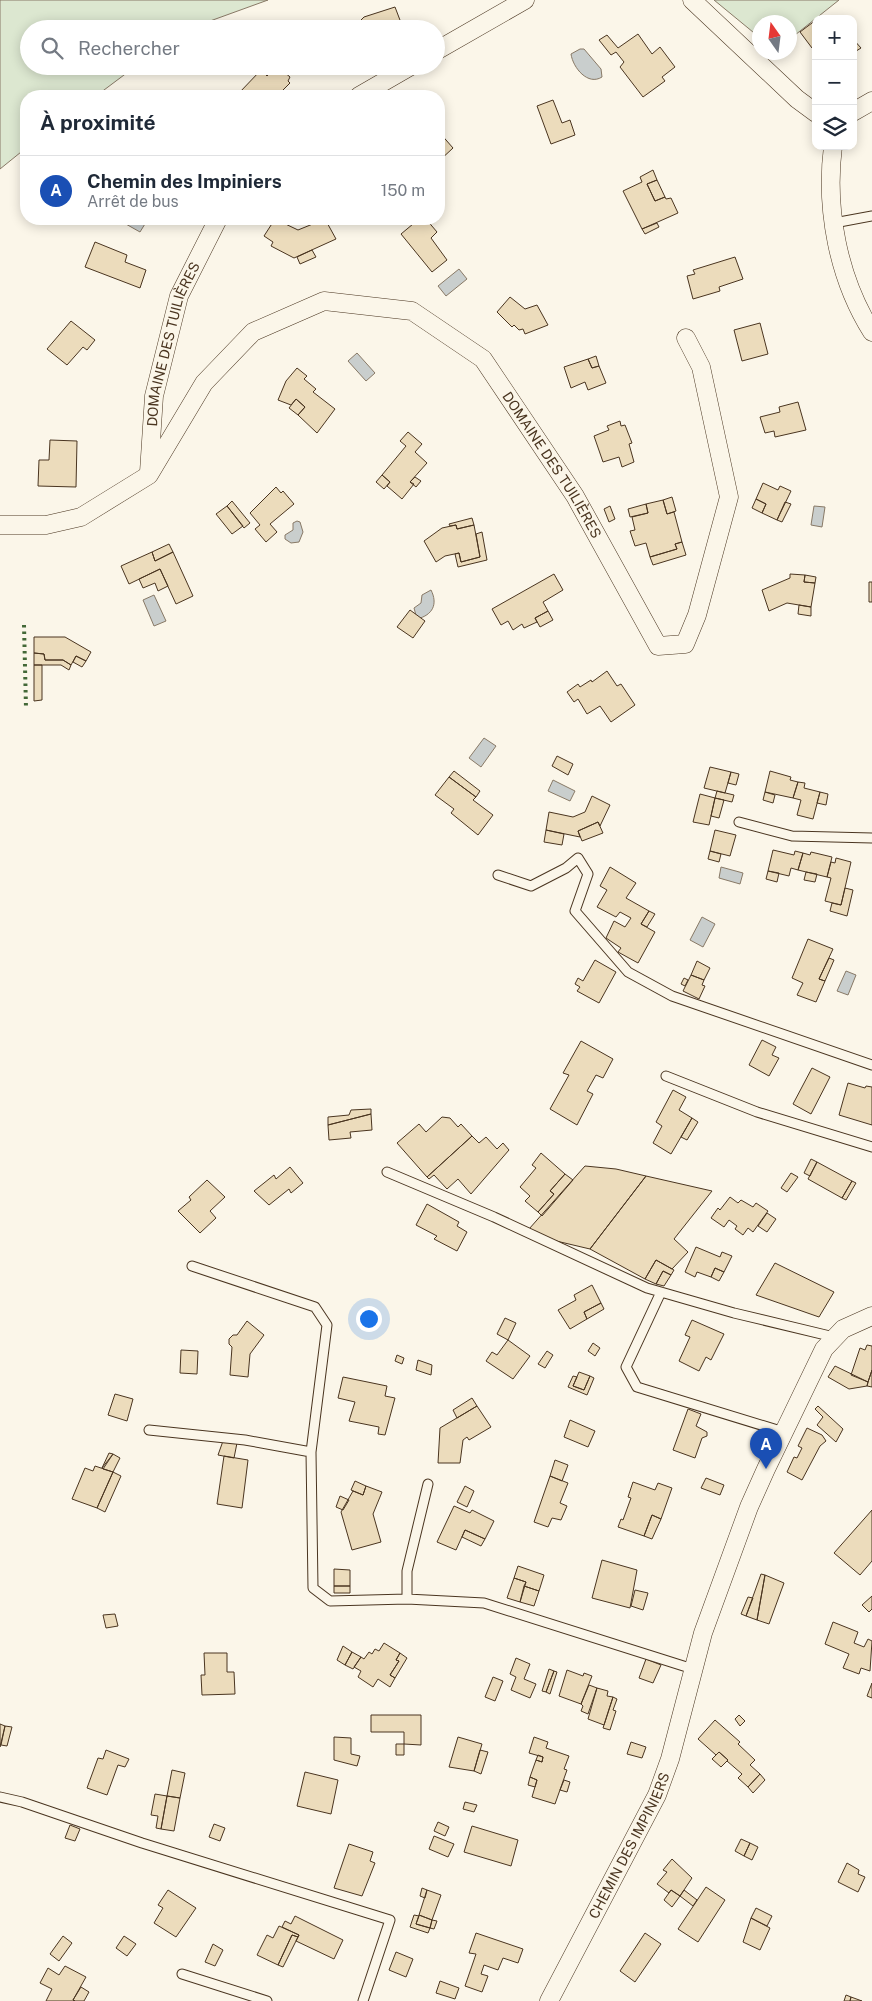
<!DOCTYPE html>
<html lang="fr">
<meta charset="utf-8">
<style>
body{margin:0;font-family:"Public Sans",sans-serif;background:#f6f6f7;color:#1f2937}
.controls{position:absolute;right:15px;top:15px;display:grid;overflow:hidden;border-radius:10px;box-shadow:0 2px 12px #0003}
.controls button{width:45px;height:45px;display:grid;place-items:center;padding:0;border:0;border-bottom:1px solid #e0e1e3;background:#fff;color:#1f2937;font:25px sans-serif}
.compass{position:absolute;left:752px;top:15px;width:45px;height:45px;border-radius:50%;background:#fff;box-shadow:0 2px 12px #0003;rotate:346deg}
.you{position:absolute;left:368px;top:1318px;width:18px;height:18px;margin:-12px;border:4px solid #fff;border-radius:50%;background:#1a73e8;box-shadow:0 0 0 8px #1a73e833}
.badge{display:grid;place-items:center;width:32px;height:32px;border-radius:50%;background:#c62828;color:#fff;font-size:16px;font-weight:700}
.pin{position:absolute;translate:-50% -41px;filter:drop-shadow(0 1px 2px #0008)}
.pin::after{content:'';position:absolute;top:26px;width:18px;height:15px;background:inherit;clip-path:polygon(0 0,100% 0,50% 100%)}
.list{margin:0;padding:0;list-style:none}
h2{display:flex;justify-content:space-between;align-items:center;height:65px;margin:0;padding:0 20px;font-size:21px}
h2 small{font-size:16px;font-weight:400;color:#747a83}
.list li{display:grid;grid-template-columns:32px 1fr auto;gap:15px;align-items:center;box-sizing:border-box;height:70px;padding:0 20px;border-top:1px solid #e0e1e3}
.list b{display:block;font-size:19px;white-space:nowrap}
.list p{margin:0;font-size:16px;white-space:nowrap;color:#747a83}
.list em{font-size:16px;font-style:normal;color:#747a83}
.icon{flex:none;width:28px;height:28px;fill:none;stroke:currentColor;stroke-width:2;stroke-linecap:round;stroke-linejoin:round}
.map{position:relative;flex:none;width:872px;height:2001px;overflow:hidden}
.search{position:absolute;background:#fff;box-shadow:0 2px 12px #0003;left:20px;top:20px;width:425px;height:55px;display:flex;align-items:center;gap:12px;box-sizing:border-box;padding:0 18px;border-radius:28px;color:#747a83;font-size:19px}
.panel{position:absolute;background:#fff;box-shadow:0 2px 12px #0003;left:20px;top:90px;width:425px;height:135px;border-radius:20px}
.map>svg:first-child{display:block}
.green{fill:#dce7d0;stroke:#887966}
.water{fill:#c9cecd;stroke:#887966}
.building{fill:#ecdcbc;stroke:#4a3520}
.lines{fill:none;stroke-linecap:round;stroke-linejoin:round}
.service-casing{stroke:#4a3520;stroke-width:11}
.minor-casing{stroke:#4a3520;stroke-width:19}
.service{stroke:#fbf6e9;stroke-width:9}
.minor{stroke:#fbf6e9;stroke-width:18}
.hedge{stroke:#436837;stroke-width:4;stroke-dasharray:2.5 4;stroke-linecap:butt}
.labels{text-anchor:middle;dominant-baseline:central;stroke-width:4;stroke-linejoin:round;paint-order:stroke}
.street-label{font-size:14px;fill:#4a3520;stroke:#fbf6e9}
</style>
<div class="map">
<svg width="872" height="2001" viewBox="0 0 872 2001">
<rect width="100%" height="100%" fill="#fbf6e9"/>
<!-- green -->
<path class="green" d="M0 0H268L188 29H29V66H136L96 96H26V148L0 169Z
M714 0H839L790 39V22H760L759 37Z"/>
<!-- water -->
<path class="water" d="M580 49H584L601 69 602 77C588 86 573 68 571 54Z
M117 219H148L140 232Z
M459 269 467 279 446 296 438 286Z
M357 353 375 373 366 381 348 361Z
M814 506 825 507 822 527 811 525Z
M297 521 300 522 303 532 299 542 291 543 285 539V535L293 530V523Z
M431 590C438 604 433 615 417 619L414 608 421 603 422 595Z
M154 595 166 621 154 626 143 600Z
M484 738 496 746 481 767 469 758Z
M553 780 575 791 570 801 548 791Z
M721 867 743 873 740 884 719 878Z
M702 917 715 924 703 947 690 940Z
M846 971 856 975 848 995 837 991Z"/>
<!-- building -->
<path class="building" d="M395 7 403 28 352 29 364 17Z
M816 20V46L812 48 800 32Z
M638 34 652 54 660 47 675 67 662 77 665 81 643 97 620 67 624 62 616 52 611 55 599 40 607 35 618 48Z
M853 39 861 48 853 53Z
M277 66 290 77 288 81 290 83 277 96 274 94 273 96H242L239 93 261 70 267 76Z
M553 100 562 123 570 120 575 135 551 144 537 106Z
M439 132 453 148 439 161Z
M653 170 657 180 647 184 655 201 665 197 666 199 671 198 678 213 642 229 623 191 642 182 640 177Z
M657 180 665 197 655 201 647 184Z
M275 219 298 230 325 219 336 239 294 258 271 246 273 242 264 236Z
M419 219H426L437 232 431 238 447 260 432 272 401 234Z
M657 223 659 227 645 234 642 229Z
M95 242 127 255 125 262 146 270 140 288 85 267Z
M312 250 316 257 300 264 297 257Z
M735 257 743 279 719 287 720 291 693 299 687 276 695 274 693 270Z
M510 297 525 309 537 305 548 325 525 334 523 329 519 330 514 325 512 327 497 312Z
M71 321 95 340 87 350 83 347 67 365 47 349Z
M760 323 768 354 742 361 734 330Z
M596 356 599 366 592 368 588 359Z
M588 359 592 368 599 366 606 383 588 390 585 382 571 388 564 367Z
M297 368 307 376 304 379 316 389 313 392 335 409 317 433 298 415 305 407 296 399 291 405 278 400 286 381Z
M296 399 305 407 298 415 289 408Z
M798 402 806 430 775 437 774 431 765 433 760 417 780 412 779 407Z
M620 421 621 426 625 425 632 443 629 444 634 462 622 467 619 457 603 462 594 436 609 430 607 426Z
M408 432 422 444 415 452 427 463 410 482 414 484 402 499 387 486 390 482 382 475 406 446 400 441Z
M50 440 77 441 76 487 38 486 39 460H49Z
M382 475 390 482 384 489 376 482Z
M415 477 421 481 416 487 410 482Z
M763 483 778 490 780 486 791 491 777 520 762 513 766 504 756 499Z
M276 487 281 493 283 491 294 504 270 524 277 532 266 542 255 529 260 525 250 513Z
M672 497 676 511 667 514 663 500Z
M756 499 766 504 762 513 752 508Z
M663 500 667 514 674 512 682 542 675 544 677 549 650 557 646 543 635 546 630 531 635 530 632 517 648 513 646 504Z
M232 501 250 523 244 528 227 506Z
M785 502 791 504 782 522 777 520Z
M646 504 648 513 630 517 628 509Z
M227 506 243 526 232 534 216 514Z
M610 506 615 519 609 522 604 509Z
M472 518 474 525 457 529 456 525 450 526 449 524Z
M456 525 457 529 474 525 480 557 461 562 459 553 445 556 436 562 424 541 442 528Z
M482 532 487 560 458 567 455 554 459 553 461 562 480 557 476 534Z
M682 542 686 555 653 565 650 557 677 549 675 544Z
M169 544 173 552 155 561 152 552Z
M152 552 155 561 173 552 193 596 176 604 160 569 129 584 121 566Z
M160 569 168 586 158 591 155 583 143 588 139 579Z
M554 574 563 590 543 602 548 611 535 618 537 622 524 628 522 624 513 630 508 621 501 625 492 609Z
M790 574 805 575 804 582 815 583 811 607 787 603 769 611 762 590 790 578Z
M805 575 816 577 815 583 804 582Z
M869 582H872V602H869Z
M799 605 811 607V616L798 614Z
M410 610 425 621 413 638 397 627Z
M548 611 553 620 540 627 535 618Z
M34 637H65L91 652 86 661 76 656 71 665 63 660H45L44 654 34 653Z
M34 653 44 654 45 660H63L71 665 69 670 61 665H34Z
M76 656 86 661 82 667 73 662Z
M34 665H42V700L34 701Z
M607 671 617 686 621 684 635 705 611 722 600 706 587 714 578 699 574 702 567 692 578 684 580 687 591 680 592 682Z
M557 756 573 764 568 775 552 766Z
M710 767 731 772 725 793 704 788Z
M454 771 480 791 476 797 449 777Z
M770 771 791 777 790 780 798 782 793 798 765 792Z
M731 772 739 774 736 785 728 783Z
M449 777 476 797 473 800 493 815 478 835 451 813 454 809 435 795Z
M798 782 805 783 804 788 820 792 813 819 797 815 801 800 793 798Z
M717 791 734 795 732 802 715 798Z
M765 792 775 795 773 803 763 800Z
M820 792 828 794 826 805 817 803Z
M700 794 715 798 709 825 693 822Z
M592 796 610 805 600 826 598 822 578 831 580 837 546 830 549 812 573 817 585 812Z
M715 798 724 800 719 818 711 816Z
M598 822 603 833 582 841 578 831Z
M546 830 564 834 562 845 544 842Z
M715 830 736 835 730 856 710 851Z
M773 850 794 855 795 851 803 853 798 870 791 868 789 876 768 871Z
M710 851 721 854 719 862 708 859Z
M811 852 832 857 827 877 798 870 803 853 810 855Z
M836 858 851 862 841 905 825 901 831 878 827 877 831 862 835 863Z
M610 867 636 883 626 898 649 911 641 924 655 932 638 963 618 952 621 948 606 938 614 921 625 927 631 918 620 912 616 917 597 907 607 890 600 886Z
M768 871 779 873 777 882 766 879Z
M806 872 817 874 815 882 804 880Z
M845 888 853 890 847 916 830 911 832 903 841 905Z
M649 911 655 914 647 927 641 924Z
M808 939 833 949 819 979 825 981 816 1002 797 995 803 983 792 978Z
M829 958 834 960 825 981 819 979Z
M595 960 616 972 599 1003 577 991 580 987 575 984 578 978 583 981Z
M697 961 710 968 704 980 691 975Z
M691 975 704 980 702 985 705 986 699 999 683 991Z
M684 978 688 980 685 986 681 984Z
M762 1040 776 1047 772 1055 779 1058 769 1076 749 1065Z
M581 1041 613 1059 603 1078 596 1075 587 1091 593 1094 577 1125 550 1109 569 1075 563 1073Z
M812 1068 830 1077 811 1114 793 1104Z
M848 1083 865 1088 866 1086 872 1087V1125L839 1115Z
M673 1090 686 1097 679 1110 692 1118 671 1154 653 1143 662 1126 656 1122Z
M371 1109V1114L328 1125V1117L349 1115 351 1110Z
M371 1114 372 1130 350 1132 351 1138 329 1140 328 1125Z
M442 1117 450 1118 458 1127 461 1124 472 1136 427 1177 397 1143 419 1124 426 1132Z
M692 1118 698 1122 687 1140 681 1137Z
M472 1136 479 1143 486 1137 497 1149 503 1143 509 1150 471 1194 458 1179 447 1189 434 1175 429 1179 427 1177Z
M541 1153 565 1174 550 1191 554 1194 538 1212 525 1201 530 1196 520 1187 536 1168 532 1165Z
M811 1159 817 1162 810 1176 804 1173Z
M817 1162 852 1181 842 1198 808 1179Z
M585 1166 616 1169 646 1176 590 1249 552 1240 529 1229Z
M290 1167 303 1183 291 1193 289 1189 269 1205 254 1191 274 1175 276 1179Z
M791 1173 798 1177 787 1192 781 1188Z
M565 1174 573 1180 542 1216 538 1212 554 1194 550 1191Z
M646 1176 712 1191 674 1239 688 1252 672 1269 656 1260 645 1279 590 1249Z
M207 1180 225 1197 210 1211 216 1218 200 1233 178 1211 191 1200 189 1197Z
M852 1181 856 1183 846 1200 842 1198Z
M730 1197 738 1203 741 1200 753 1207 756 1203 768 1211 753 1232 748 1228 743 1235 735 1229 737 1226 729 1220 724 1227 711 1218 718 1208 720 1210Z
M427 1204 459 1222 457 1226 467 1232 457 1251 434 1239 437 1236 416 1225Z
M767 1213 776 1219 767 1232 758 1226Z
M696 1247 720 1257 722 1252 732 1256 724 1272 715 1268 711 1277 697 1272 695 1277 685 1272Z
M656 1260 674 1270 671 1275 663 1271 656 1284 645 1279Z
M775 1263 834 1292 819 1317 756 1295Z
M715 1268 724 1272 719 1281 711 1277Z
M663 1271 671 1275 664 1286 656 1284Z
M592 1285 601 1303 584 1312 587 1319 570 1329 558 1310 576 1300 574 1295Z
M601 1303 604 1309 587 1319 584 1312Z
M505 1318 516 1323 508 1340 497 1334Z
M692 1320 724 1334 711 1360 706 1357 699 1371 679 1361 690 1337 685 1335Z
M247 1321 264 1335 250 1354 248 1377 230 1375 232 1347 229 1344V1339L233 1335H237Z
M508 1340 530 1356 513 1379 486 1361 492 1352 497 1355Z
M593 1343 600 1348 595 1356 588 1351Z
M867 1345 872 1346V1370L868 1382 851 1375 860 1348 865 1350Z
M181 1350 198 1351 197 1374 180 1373Z
M547 1351 553 1355 545 1368 538 1364Z
M397 1355 404 1358 402 1364 395 1361Z
M418 1360 432 1365 431 1375 416 1370Z
M835 1366 868 1382 867 1386 849 1389 828 1377Z
M872 1370V1387L867 1386 868 1382Z
M579 1372 590 1376 584 1390 573 1386Z
M573 1376 577 1377 573 1386 584 1390 590 1376 594 1378 587 1395 568 1387Z
M343 1377 387 1386 385 1396 395 1398 385 1435 378 1434 379 1427 349 1421 355 1402 338 1398Z
M115 1394 133 1399 127 1421 108 1415Z
M472 1398 477 1406 457 1418 453 1410Z
M477 1406 491 1427 469 1440 467 1437 463 1440 460 1463H438L440 1428Z
M818 1406 843 1429 836 1442 817 1425 823 1417 815 1409Z
M688 1409 701 1414 696 1426 707 1432V1436L702 1438 695 1458 673 1450Z
M570 1420 595 1431 588 1447 564 1437Z
M807 1428 822 1435 826 1441 820 1446 802 1480 787 1472 794 1457 797 1458 802 1448 798 1446Z
M223 1441 237 1443 234 1458 218 1455Z
M109 1453 113 1454 102 1468Z
M113 1454 120 1458 113 1472 103 1469Z
M224 1456 248 1460 242 1508 217 1504Z
M555 1460 568 1465 562 1481 550 1476Z
M95 1466 113 1472 97 1508 72 1499 85 1468 93 1471Z
M113 1472 121 1476 105 1512 97 1508Z
M550 1476 568 1483 560 1503 567 1506 561 1520 552 1518 548 1527 534 1522Z
M706 1478 724 1485 720 1495 701 1488Z
M355 1481 366 1486 363 1495 351 1490Z
M633 1482 655 1490 658 1483 672 1488 661 1519 652 1515 644 1536 618 1527 621 1519 623 1520 631 1498 628 1497Z
M366 1486 382 1492 373 1514 381 1542 352 1550 341 1512 353 1491 363 1495Z
M465 1486 474 1491 467 1507 457 1502Z
M340 1496 349 1500 343 1510 336 1507Z
M454 1506 470 1513 472 1510 494 1521 485 1539 465 1530 456 1550 437 1542Z
M872 1510V1561L860 1575 834 1553Z
M652 1515 661 1519 652 1539 644 1536Z
M465 1530 485 1539 481 1546 462 1537Z
M602 1560 637 1570 630 1608 592 1598Z
M518 1566 544 1575 539 1591 524 1586 526 1582 514 1578Z
M334 1569 350 1570V1586H334Z
M761 1574 765 1575 757 1620 746 1616Z
M765 1575 784 1583 769 1624 757 1620Z
M514 1578 526 1582 520 1602 507 1598Z
M334 1586H350V1593H334Z
M524 1586 539 1591 534 1606 520 1602Z
M635 1590 648 1593 643 1610 631 1606Z
M872 1596V1609L869 1612 862 1605Z
M748 1597 753 1598 746 1616 741 1614Z
M115 1614 118 1626 106 1628 103 1615Z
M833 1622 858 1632 854 1643 864 1647 868 1639 872 1641 870 1671 861 1668 859 1674 843 1668 849 1654 825 1644Z
M384 1643 400 1653 396 1660 399 1661 390 1675 395 1678 390 1687 378 1679 373 1687 358 1677 361 1671 354 1667 361 1657 364 1659 369 1652 372 1654 375 1649 379 1651Z
M343 1646 352 1652 345 1665 337 1660Z
M352 1652 361 1657 353 1669 345 1665Z
M204 1653H227V1672H234L235 1694 202 1695 201 1675H205Z
M400 1653 407 1658 395 1678 390 1675 399 1661 396 1660Z
M516 1658 530 1664 524 1679 536 1684 530 1698 511 1690 516 1677 510 1674Z
M646 1659 661 1665 653 1683 639 1678Z
M549 1669 554 1671 546 1692 542 1691Z
M567 1670 583 1676 584 1673 592 1676 581 1704 559 1696Z
M554 1671 557 1672 550 1694 546 1692Z
M493 1677 503 1681 495 1701 485 1697Z
M872 1683V1698L867 1696Z
M589 1685 597 1688 588 1714 581 1711 583 1706 581 1704Z
M597 1688 608 1691 607 1696 613 1697 604 1725 588 1719Z
M613 1697 617 1699 613 1710 616 1711 610 1730 603 1728Z
M371 1715H421V1745L404 1744V1732H371Z
M739 1715 745 1721 740 1726 735 1719Z
M715 1720 740 1742 738 1744 755 1760 750 1765 760 1774 748 1787 738 1778 742 1774 727 1761 728 1760 719 1752 716 1755 698 1739Z
M0 1724 5 1726 0 1747Z
M5 1726 12 1727 7 1746 1 1745Z
M334 1737 351 1738V1754L360 1756 357 1766 334 1760Z
M458 1737 482 1744 474 1771 449 1767Z
M534 1737 548 1742 546 1748 569 1756 564 1769 567 1770 555 1804 532 1797 537 1780 530 1777 536 1760 542 1762 543 1757 529 1753Z
M631 1742 646 1747 642 1758 627 1754Z
M396 1744H404V1755H396Z
M106 1750 129 1759 125 1767 118 1765 107 1795 87 1788 98 1758 103 1759Z
M480 1750 488 1752 481 1774 474 1771Z
M719 1752 728 1760 721 1767 712 1759Z
M538 1755 543 1757 542 1762 536 1760Z
M172 1770 185 1773 180 1798 167 1796Z
M305 1772 338 1780 331 1814 297 1806Z
M760 1774 765 1780 753 1793 748 1787Z
M530 1777 537 1780 535 1787 528 1785Z
M564 1780 570 1782 567 1792 560 1790Z
M155 1794 167 1796 161 1829 156 1828 158 1816 151 1815Z
M167 1796 180 1798 174 1831 161 1829Z
M465 1802 477 1805 474 1812 463 1809Z
M438 1822 449 1827 445 1836 434 1831Z
M214 1824 225 1828 220 1841 209 1837Z
M70 1825 80 1829 75 1841 65 1838Z
M472 1826 518 1840 511 1866 464 1852Z
M434 1836 454 1844 448 1857 429 1849Z
M741 1839 750 1843 744 1856 735 1851Z
M750 1843 758 1847 752 1860 744 1856Z
M349 1844 373 1852 370 1861 375 1863 362 1896 334 1888Z
M672 1859 692 1878 680 1896 671 1890 669 1893 657 1884 667 1872 663 1870Z
M847 1863 859 1870 858 1874 865 1877 858 1892 838 1882Z
M706 1887 725 1900 698 1942 678 1929Z
M422 1888 427 1890 425 1898 420 1896Z
M168 1890 196 1908 176 1937 154 1923 163 1908 158 1905Z
M427 1890 441 1895 432 1920 419 1915Z
M671 1890 680 1896 672 1907 664 1900Z
M684 1890 697 1900 693 1906 680 1896Z
M756 1908 772 1916 767 1926 751 1918Z
M414 1915 419 1916 416 1924 430 1928 428 1933 410 1927Z
M419 1915 432 1920 430 1928 416 1924Z
M295 1916 343 1940 334 1959 296 1941 299 1935 282 1927 285 1921 291 1924Z
M751 1918 770 1928 760 1950 743 1942Z
M432 1920 437 1921 434 1929 430 1928Z
M279 1926 299 1935 298 1937 292 1935 278 1965 257 1955 267 1935 273 1938Z
M476 1933 523 1949 518 1963 503 1958 498 1970 484 1965 481 1974 488 1976 482 1992 465 1986 476 1954 469 1953Z
M645 1933 661 1944 635 1982 620 1971Z
M292 1935 298 1937 283 1967 278 1965Z
M63 1936 72 1943 59 1961 50 1954Z
M124 1936 136 1944 127 1956 116 1948Z
M213 1944 223 1950 215 1966 205 1962Z
M396 1952 413 1959 406 1977 389 1970Z
M65 1966 86 1977 73 2000 75 2001H46L52 1989 40 1983 48 1968 59 1975Z
M440 1981 459 1988 455 1999 436 1993Z
M81 1987 89 1992 84 2001H75L73 2000Z
M846 1995 851 1997 850 2001H844Z
M851 1997 862 2001H850Z"/>
<g class="lines">
<!-- service casing -->
<g class="service-casing">
<path id="service" d="M834 223 872 216
M739 822 792 836 872 838
M498 875 531 886 566 868 578 858 588 874 575 911 628 972 672 996 872 1065
M666 1076 757 1112 872 1147
M387 1172 494 1217 647 1288 734 1313 834 1337
M192 1266 315 1307 327 1325 311 1452 313 1588 330 1601 407 1599 484 1603 693 1669
M661 1292 626 1367 637 1387 784 1432
M149 1430 245 1440 311 1452
M407 1599V1571L428 1484
M0 1797 22 1802 142 1843 390 1920 363 2001
M182 1974 267 2001"/>
</g>
<!-- minor casing -->
<g class="minor-casing">
<g id="minor">
<path d="M692 0 797 99 816 113"/>
<path d="M436 51 525 0"/>
<path d="M359 96 411 66"/>
<path d="M853 112 872 101"/>
<path d="M833 146C825 209 838 278 872 332"/>
<path id="s1" d="M149 472 154 396 179 296 218 219"/>
<path id="s2" d="M0 525H46L81 517 149 475 204 383 253 332 324 301 412 311 483 359 575 496 658 646 685 644 697 615 729 497 701 367 686 338"/>
<path id="s3" d="M549 2001 657 1795 670 1759 703 1633 749 1507 766 1469 824 1349 843 1329 872 1316"/>
</g>
</g>
<!-- service -->
<use href="#service" class="service"/>
<!-- minor -->
<use href="#minor" class="minor"/>
<!-- hedge -->
<path class="hedge" d="M24 625 26 708"/>
</g>
<g class="labels">
<!-- street labels -->
<g class="street-label">
<text stroke="none"><textPath href="#s1" startOffset="131">DOMAINE DES TUILIÈRES</textPath></text>
<text stroke="none"><textPath href="#s2" startOffset="718">DOMAINE DES TUILIÈRES</textPath></text>
<text stroke="none"><textPath href="#s3" startOffset="175">CHEMIN DES IMPINIERS</textPath></text>
</g>
</g>
</svg>
<div class="controls">
<button>+</button>
<button>−</button>
<button><svg class="icon" aria-label="layers" viewBox="0 0 24 24"><path d="M12 4l9 5-9 5-9-5zM3 14l9 5 9-5"/></svg></button>
</div>
<svg class="compass" viewBox="-18 -18 36 36"><path d="M0-13l5 13h-10z" fill="#e53935"/><path d="M0 13l5-13h-10z" fill="#747a83"/></svg>
<div class="you"></div>
<div class="pin badge" style="left:766px;top:1469px;background:#1a4fb4">A</div>
<div class="search"><svg class="icon" aria-label="search" viewBox="0 0 24 24"><circle cx="10" cy="10" r="6"/><path d="M15 15l6 6"/></svg>Rechercher</div>
<section class="panel">
<h2>À proximité<small></small></h2>
<ul class="list">
<li><span class="badge" style="background:#1a4fb4">A</span><div><b>Chemin des Impiniers</b><p>Arrêt de bus</p></div><em>150 m</em></li>
</ul>
</section>
</div>
